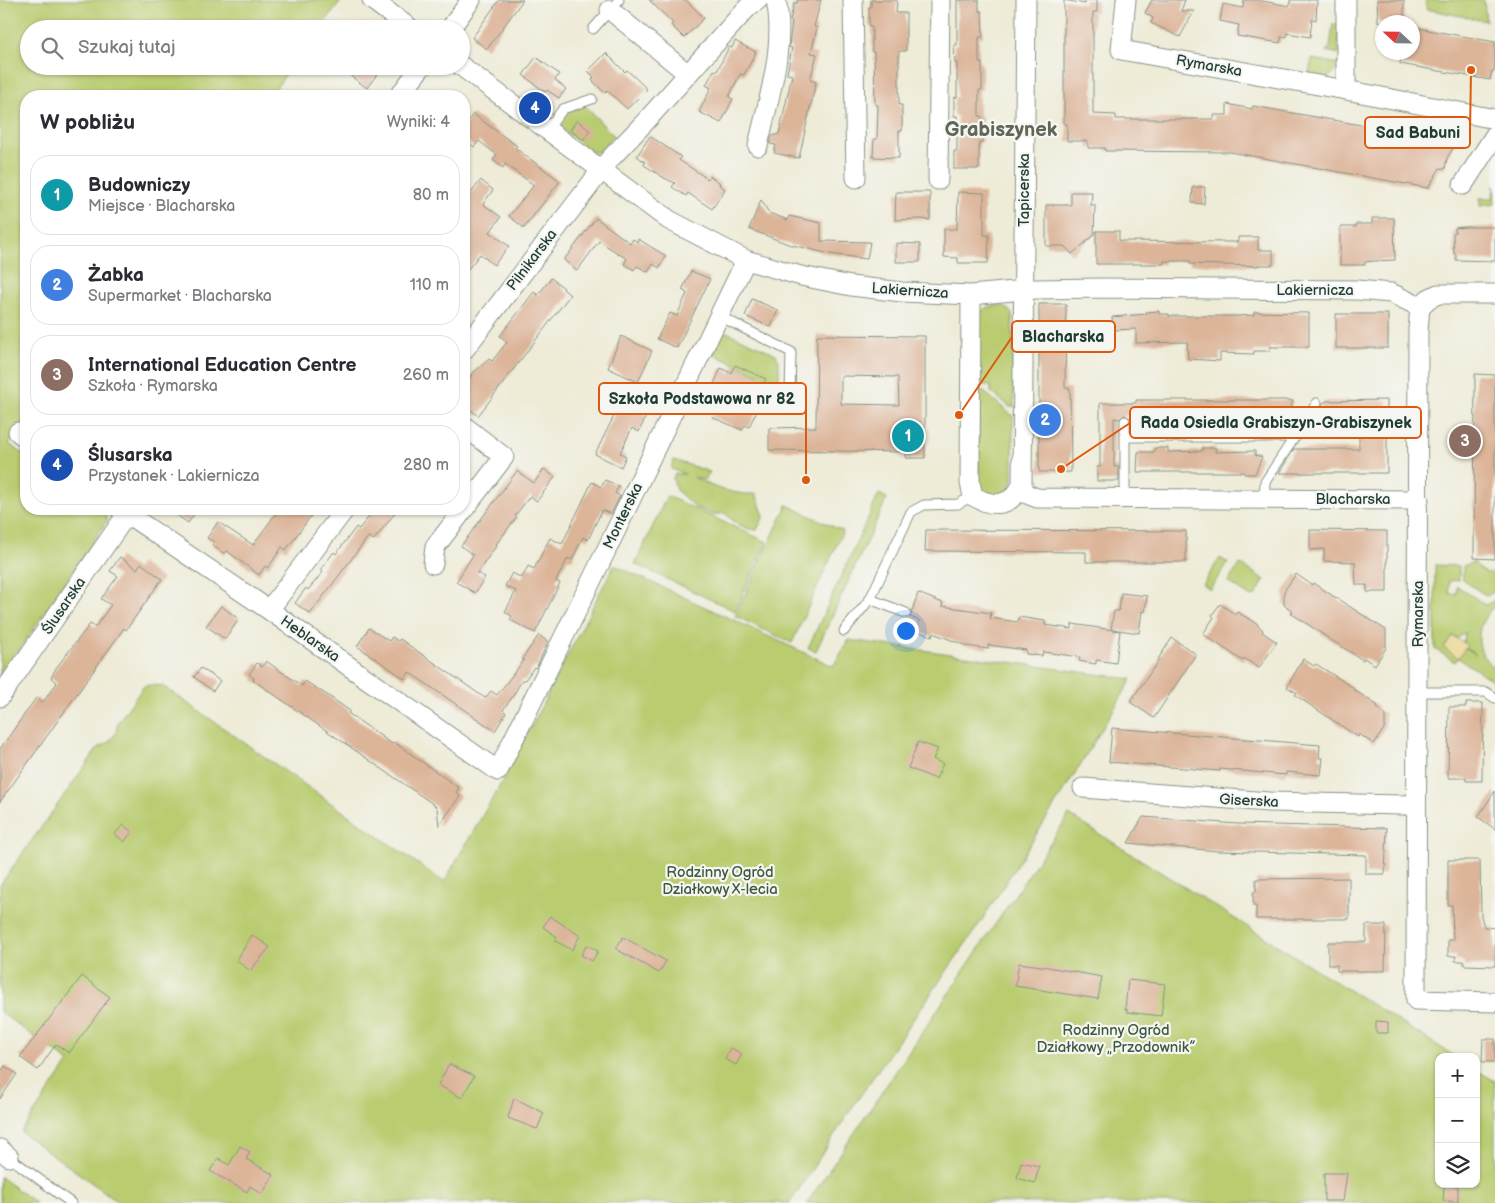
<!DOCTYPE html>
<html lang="pl">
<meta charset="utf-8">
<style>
body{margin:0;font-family:"Balsamiq Sans",sans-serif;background:#f7f7f7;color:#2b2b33}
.controls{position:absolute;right:15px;bottom:15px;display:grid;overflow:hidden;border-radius:10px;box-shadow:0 1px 4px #0004}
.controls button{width:45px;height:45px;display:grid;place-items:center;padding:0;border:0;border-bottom:1px solid #e1e1e2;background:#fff;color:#2b2b33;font:25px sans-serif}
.compass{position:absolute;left:1375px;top:15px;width:45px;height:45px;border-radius:50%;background:#fff;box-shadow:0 1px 4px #0004;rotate:292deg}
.you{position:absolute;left:905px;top:630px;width:18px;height:18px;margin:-12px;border:4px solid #fff;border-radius:50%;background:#1a73e8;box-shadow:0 0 0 8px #1a73e833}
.badge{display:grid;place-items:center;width:32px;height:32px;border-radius:50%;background:#0f766e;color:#fff;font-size:16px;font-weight:700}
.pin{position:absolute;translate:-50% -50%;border:2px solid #fff;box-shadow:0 1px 5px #0006}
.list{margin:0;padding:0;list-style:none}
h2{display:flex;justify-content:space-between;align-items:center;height:65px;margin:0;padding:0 20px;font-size:21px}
h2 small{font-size:16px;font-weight:400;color:#7c7c81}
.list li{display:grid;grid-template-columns:32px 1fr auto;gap:15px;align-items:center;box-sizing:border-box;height:80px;margin:0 10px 10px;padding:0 10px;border:1px solid #e1e1e2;border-radius:20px}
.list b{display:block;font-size:19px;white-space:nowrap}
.list p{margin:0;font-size:16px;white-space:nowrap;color:#7c7c81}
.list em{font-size:16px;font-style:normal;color:#7c7c81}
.icon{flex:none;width:28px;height:28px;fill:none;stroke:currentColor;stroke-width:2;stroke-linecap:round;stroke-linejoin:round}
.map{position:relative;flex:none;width:1495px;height:1203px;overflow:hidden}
.search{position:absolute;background:#fff;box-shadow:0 1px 4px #0004;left:20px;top:20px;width:450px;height:55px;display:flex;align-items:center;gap:12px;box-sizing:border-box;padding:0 18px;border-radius:28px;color:#7c7c81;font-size:19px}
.panel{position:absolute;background:#fff;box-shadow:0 1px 4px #0004;left:20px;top:90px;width:450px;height:425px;border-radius:20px}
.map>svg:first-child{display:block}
.green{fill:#b9cc70;stroke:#6c8452;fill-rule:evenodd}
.sand{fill:#eeda9e;stroke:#868c69}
.building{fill:#dcb498;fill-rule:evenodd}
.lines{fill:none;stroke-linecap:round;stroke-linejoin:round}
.service-casing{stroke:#869486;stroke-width:11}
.minor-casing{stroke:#869486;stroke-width:21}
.service{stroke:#fff;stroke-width:9}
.minor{stroke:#fff;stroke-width:19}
.labels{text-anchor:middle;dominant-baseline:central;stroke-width:4.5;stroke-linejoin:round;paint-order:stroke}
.street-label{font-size:15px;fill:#1f3d34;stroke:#f6f6f2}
.park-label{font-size:15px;fill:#3e5a40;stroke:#f6f6f2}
.district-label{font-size:20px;font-weight:bold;fill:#616757;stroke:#f6f6f2}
.leader{fill:none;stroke:#de580e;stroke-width:2}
.callout-dot{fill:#de580e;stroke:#f6f6f2;stroke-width:2}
.callout{fill:#f6f6f2;stroke:#de580e;stroke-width:2}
.callout-label{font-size:16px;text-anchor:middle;font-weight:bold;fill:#1f3d34}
</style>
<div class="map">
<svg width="1495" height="1203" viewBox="0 0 1495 1203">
<rect width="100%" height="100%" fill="#f6f6f2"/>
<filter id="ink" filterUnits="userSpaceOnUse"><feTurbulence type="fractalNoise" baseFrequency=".02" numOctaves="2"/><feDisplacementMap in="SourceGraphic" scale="10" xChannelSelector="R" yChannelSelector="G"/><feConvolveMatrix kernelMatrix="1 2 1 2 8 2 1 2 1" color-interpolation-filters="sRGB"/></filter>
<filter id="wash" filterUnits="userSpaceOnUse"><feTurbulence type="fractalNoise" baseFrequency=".0096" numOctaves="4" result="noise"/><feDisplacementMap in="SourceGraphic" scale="20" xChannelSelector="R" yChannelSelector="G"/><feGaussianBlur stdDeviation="1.12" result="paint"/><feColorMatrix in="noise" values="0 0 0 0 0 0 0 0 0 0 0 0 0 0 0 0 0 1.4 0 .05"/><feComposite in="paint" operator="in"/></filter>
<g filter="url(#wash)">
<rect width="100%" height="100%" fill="#eeebd7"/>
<!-- green -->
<path class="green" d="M0 0H342L320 29H29V66H292L270 96H26V419L9 444 26 456V509H99L105 513 107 521 0 678Z
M1426 0H1484L1486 21 1426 9Z
M1333 24H1339V54L1326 51 1330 47Z
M1312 59 1339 64C1331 80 1323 81 1308 78Z
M585 106 614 136 598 152H592L555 124 564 113Z
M1494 186 1495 204 1480 206V198H1493Z
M998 305 1006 307 1012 314 1014 407H1010L991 392V387L988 385H983L978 375 980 313C985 307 990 306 998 305Z
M724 331 776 354 779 362V384L713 354Z
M978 390 983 391 1013 416V481L1006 493C994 495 986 497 979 487Z
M674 460 710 472 704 480 694 477C711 488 736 495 756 494L764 516 757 530C745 530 733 522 725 513L714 515 695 507 676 490 673 478 675 474H685L671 469Z
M879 494 887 498 816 651 808 648Z
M667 496 767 542 735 611 635 564Z
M787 505 843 531 792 643 735 616Z
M1220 558 1228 563 1210 589 1203 584Z
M1474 562C1479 569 1485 575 1495 573V591L1487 596 1463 580V566Z
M1240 564 1265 580 1255 596 1251 597 1228 582Z
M614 565 833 666 849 640 1132 679 1077 770 982 920 858 1099 790 1203H120L21 1132 69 1062 0 1012V885L98 748 108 743 116 733 118 722 144 686 151 685 163 686 444 882 510 768Z
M1435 565 1459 566V580L1449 581V593L1456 594 1457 586 1486 605 1495 600V606C1475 622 1472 652 1495 668V682L1458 658 1455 662 1435 649ZM1466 632 1463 642 1466 645 1465 647 1476 655 1465 648 1458 657 1452 636 1458 638Z
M1069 815 1456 1057H1439V1184H1476V1070L1495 1081V1203H807Z
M0 1177 36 1203H0Z"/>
<!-- sand -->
<path class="sand" d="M1452 636 1467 645 1458 658 1444 648Z"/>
<g id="blocks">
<!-- building -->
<path class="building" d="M499 0H523L487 49 472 38Z
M649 0H686L704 18 684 38 671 25 673 23Z
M798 0H821L814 27 817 28 811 53 817 54 810 80 816 82 799 158 774 153 776 145 770 144 772 136 779 134 792 75 787 74 792 48 789 47 792 21H790L794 3H797Z
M871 0H897L896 13H906V51H899V105H902V131H899V158L873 157 874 139H877L878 105H875L874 52H872V26H869V7H871Z
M957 0H979V11H982L983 37H979V63H982V90H979V116H982V143H979V169H954V151H957V116H954V98L957 97V63H955L954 45H957Z
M1064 0 1085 4V0H1097V12H1093V114L1116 115V119H1214V115H1227V104L1252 109 1253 106 1457 142 1447 158 1445 169 1440 168 1428 188 1230 152 1105 151V148H1088V141H1067V124H1064Z
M1152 0H1185L1181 11H1194L1180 37 1151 23 1153 18 1145 13Z
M1244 0H1257L1290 6V0H1317L1316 20 1312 19 1310 37 1287 33V37L1282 36 1280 43 1237 36 1239 25 1220 21 1223 4 1243 8Z
M1377 0H1404V22H1378Z
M1412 27 1495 42V71H1492L1490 80 1400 64 1402 52H1412Z
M735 41 756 52 744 75 740 74 729 97 733 99 721 123 699 112 711 88 706 85 714 70 717 71 729 47 732 48Z
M606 53 625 72 627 70 647 89 627 109 607 90 605 93 592 80 594 77 588 71Z
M536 57 559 74 555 80 566 89 559 98 547 90 545 92 523 75Z
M337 66H383L367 88Z
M473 114 517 146 515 148 560 181 524 228 509 216 534 185 505 164 503 168 493 160 497 155 479 141 474 147 464 139V127Z
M577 120 590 131 583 140 570 130Z
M650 136 681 157 679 160 708 179 710 176 720 183 719 185 725 189 712 209 688 193 686 196 672 187 675 183 664 178 644 165 645 162 637 156Z
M481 180 493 190 483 204 501 217 490 232 509 246 494 265 480 254 464 274V202Z
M1193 187H1205L1204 204 1192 203Z
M896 192H930V220L922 219 895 220Z
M958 192 984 193V235H989L988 263H958V258L944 257V229H957Z
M1071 192H1092L1091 205H1095L1094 235 1072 254 1064 246H1046V205H1071Z
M761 200 769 213 788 220 789 216 821 223V241L870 242 867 259 830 254 788 244 749 229Z
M596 218 630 243 633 239 637 242 638 239 666 256 659 268 653 264 648 272 637 266 634 270 624 264 627 259 599 241 577 271 564 260Z
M1372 218H1394L1395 260 1373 261 1365 262V265H1340V227H1356V224H1372Z
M1466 227H1495V261L1456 260V254H1454L1453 233H1455V228Z
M1096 231H1119V241L1237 242 1238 241V237H1258V250H1273V265H1258V266L1190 264V261H1164V264H1096Z
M896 243 920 244V262H896Z
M691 271 710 279 677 348 657 339 670 313 677 316 687 293 682 290Z
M551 278 564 288 563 289 570 295 478 416 464 404V385L474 372 489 359 492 361 507 342 500 336 534 292 538 295Z
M752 299 778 310 771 327 745 316Z
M1039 304H1066L1065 388H1070L1071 472H1039Z
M1159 311V314H1169V316H1238L1254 315V312L1309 313V347H1270V351H1254V354L1220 353V361L1188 359 1187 342 1136 343V329L1113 330 1112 317 1146 314V312Z
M1336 314H1388V348H1336Z
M817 335 925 336V458H906V452L769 450V428L816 427ZM841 376 898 377 899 405 841 404Z
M621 336 652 351 638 382 608 368Z
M735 365 766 379 763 384 768 387 749 427 745 425 742 430 712 417 714 411 704 407 721 368 731 373Z
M1475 374 1495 375V559L1474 558Z
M1136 400H1285L1293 401 1283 431H1280L1279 415 1277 420H1251V423H1237V420H1208V423H1194V420H1164V423H1151L1150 420 1131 419 1125 415 1119 419 1114 418V467H1119V481H1097V467H1100V403H1136Z
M1387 400V473H1279L1294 449H1359V424H1313V420L1323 403 1327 401Z
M621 402 647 414 639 432 632 428 620 453 626 456 621 467 595 454Z
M1155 448H1168V452L1202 451V448H1216L1215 452 1255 451V455L1262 457 1255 474H1244V472H1137L1138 452H1154Z
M544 469 555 477 537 501 530 496 515 516 517 517 496 544 497 545 477 573 485 577 475 593 456 582 473 555 461 546 517 471 534 483Z
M605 480 619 486 615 493 620 496 611 514 602 510 588 540 583 537 572 560 568 558 556 581 560 583 535 633 510 620 512 616 505 612 516 591 505 586 512 573 522 578 528 566 534 569 550 538 562 544 592 482 601 487Z
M168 509H198L188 523Z
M279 509H316L286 550 282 547 268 568 265 566 259 575 227 551 225 554 212 545 214 542 207 538 218 522 253 545Z
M375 509H398L374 540 368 537 310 614 295 603 306 588 308 590 323 572 320 570 334 552 336 554 356 527 359 529Z
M926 530 1186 531V562H1086V552L925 551Z
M1310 530 1387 531V592H1367V585H1356L1355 562 1324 561V549L1310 550Z
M120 557 137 569 141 563 162 579 126 630 124 628 0 802V749L36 698 42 703 57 683 51 678 56 668 90 624 95 627 111 605 101 599 118 576 110 571Z
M1296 574 1312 585 1313 583 1386 630V648L1375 665 1364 658 1363 660 1331 640 1291 613 1293 611 1284 605V591Z
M918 593 943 603 942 606 991 613 990 618 1018 622 1019 617 1045 621V625L1072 629V624L1120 631 1116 663 1096 660V664L1079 661 1080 657 1043 652 1042 656 1026 654V650L988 645V649L967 646 933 633 932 636 916 631 920 621 910 617Z
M1121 593 1147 596 1145 612 1142 611 1139 633 1111 629 1114 611H1119Z
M1220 604 1236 615 1237 612 1258 624 1257 625 1263 630 1262 632 1277 642 1259 668 1244 658 1243 661 1203 634 1214 617 1212 615Z
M221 606 239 619 225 639 206 626Z
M369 628 389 641 392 637 398 641 400 639 485 698 491 691 497 695 524 660 522 659 539 635 548 642 536 668 534 667 525 680H522L513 696 503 710 506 713 495 731 409 672 405 679 357 646Z
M1172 638 1196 654 1154 718 1130 702 1159 660 1158 659Z
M1303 659 1314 666 1316 664 1354 688 1353 689 1378 706 1377 708 1385 714V727L1374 744 1359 734 1358 737 1295 695 1297 693 1287 687Z
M266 661 302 686 305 681 330 697 350 711 348 713 392 744 394 742 459 788 456 792 460 796 439 826 437 808 433 804 253 680 254 678 249 674 257 663 262 667Z
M201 668 220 681 213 691 194 677Z
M1466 703H1483L1482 781H1466V778H1448L1449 707H1466Z
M1112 728 1320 745 1319 758H1323L1321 775 1286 772V775L1220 769V771L1109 762Z
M918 742 938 749 933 759 943 764 936 779 908 768Z
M1495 791V829L1478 817Z
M1143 817 1237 824 1387 828 1385 874H1366V855L1218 851 1128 843Z
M123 825 132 832 124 842 115 834Z
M1448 860H1480L1481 916 1484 927 1495 928V966L1464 965V961H1455L1456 956H1448V940H1453L1452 905H1448Z
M1349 878V919H1256V906H1253V892H1256V879Z
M550 916 580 936 572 950 555 941 557 937 543 927Z
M1366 925H1386L1385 971H1337V965H1328V942H1366Z
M252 935 270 947 250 971 237 960Z
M623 937 666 961 659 973 616 949Z
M587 945 598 951 592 961 581 955Z
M1019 963 1048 967 1102 977 1098 999 1015 986Z
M82 976 110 997 69 1053 56 1044 38 1070 20 1057Z
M1128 980 1165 984 1161 1016 1127 1012V1009H1125Z
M1376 1021 1388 1022V1033H1376Z
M1483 1039H1495V1062H1482Z
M731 1048 742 1054 736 1065 725 1059Z
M449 1064 474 1076 462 1098 438 1085Z
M5 1066 17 1074 0 1099V1073Z
M514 1098 544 1113 537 1129 508 1118Z
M240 1146 250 1152 246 1159 274 1175 262 1194 250 1186 247 1192 210 1171 218 1158 229 1165Z
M1021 1162 1039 1166 1035 1183 1017 1178Z
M1324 1173H1347L1343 1201H1324Z
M1444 1186H1458V1202L1443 1201Z"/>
</g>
</g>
<g filter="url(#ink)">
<use href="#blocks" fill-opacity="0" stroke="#869486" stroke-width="1"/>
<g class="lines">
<!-- service casing -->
<g class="service-casing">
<path id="service" d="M593 29 619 0
M547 130 563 109 592 99
M719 316 791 352 790 394
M1125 421V437
M1125 497V437H1296
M1264 499 1265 482 1317 403
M870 599 906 613
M844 631 870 599 911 512 924 505 958 504 973 496
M1417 692H1486L1495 698
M9 1157 71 1203"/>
</g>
<!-- minor casing -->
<g class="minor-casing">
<path id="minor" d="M372 0 411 29
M853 0 856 178
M1126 0 1121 50 1346 90 1495 119
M1346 0V90
M610 10 688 74
M450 29 471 0
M461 66 669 220 746 260 801 276 851 286 902 292 971 295 1035 289 1102 288 1357 290 1391 293 1414 304
M399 96 422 66
M758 146C768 99 786 48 776 0
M938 180 940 0
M1463 185 1495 135
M1495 294H1438L1428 299 1420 307 1418 330 1416 985V1000L1495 1002
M971 295 970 483 973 496C993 508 1012 507 1022 484L1026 0
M464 350 609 160 646 121 748 7 758 0
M18 432 26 438
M1019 491 1037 498 1419 500
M120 509 269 610 498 771 602 559 746 260
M433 564 435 547 504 457 464 426
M269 610 345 509
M0 697 127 514
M1083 788 1269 802 1402 805 1416 804
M0 1149 9 1157"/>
</g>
<!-- service -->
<use href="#service" class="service"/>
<!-- minor -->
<use href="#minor" class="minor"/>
</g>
</g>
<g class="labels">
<!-- street labels -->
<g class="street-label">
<text transform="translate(1209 66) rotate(10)">Rymarska</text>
<text transform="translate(1024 190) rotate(-90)">Tapicerska</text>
<text transform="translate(532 260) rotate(-53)">Pilnikarska</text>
<text x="1315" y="290">Lakiernicza</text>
<text transform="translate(910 291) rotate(4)">Lakiernicza</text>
<text x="1353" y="499">Blacharska</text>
<text transform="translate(623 516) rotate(-64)">Monterska</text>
<text transform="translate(64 606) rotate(-56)">Ślusarska</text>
<text transform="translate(1418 614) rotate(-90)">Rymarska</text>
<text transform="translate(310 639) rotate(35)">Heblarska</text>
<text transform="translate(1249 801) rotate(3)">Giserska</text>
</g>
<!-- park labels -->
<g class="park-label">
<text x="720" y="872">Rodzinny Ogród<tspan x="720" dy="17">Działkowy X-lecia</tspan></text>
<text x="1116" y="1030">Rodzinny Ogród<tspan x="1116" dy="17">Działkowy „Przodownik”</tspan></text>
</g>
<!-- district labels -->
<g class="district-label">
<text x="1001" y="130">Grabiszynek</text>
</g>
</g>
<!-- callouts -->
<path class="leader" d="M1471 70L1470 133M959 415L1012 337M806 480L806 398M1061 469L1130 423"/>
<g class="callout-dot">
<circle cx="1471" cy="70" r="5"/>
<circle cx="959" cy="415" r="5"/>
<circle cx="806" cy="480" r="5"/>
<circle cx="1061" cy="469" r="5"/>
</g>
<g class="callout">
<rect x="1365" y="117" width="105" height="31" rx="5"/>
<rect x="1012" y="321" width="103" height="31" rx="5"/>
<rect x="599" y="383" width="207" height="31" rx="5"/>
<rect x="1130" y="407" width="291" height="31" rx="5"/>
</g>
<g class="callout-label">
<text x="1418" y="138">Sad Babuni</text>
<text x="1063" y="342">Blacharska</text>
<text x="702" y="404">Szkoła Podstawowa nr 82</text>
<text x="1276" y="428">Rada Osiedla Grabiszyn-Grabiszynek</text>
</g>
</svg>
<div class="controls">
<button>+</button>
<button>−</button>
<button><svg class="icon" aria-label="layers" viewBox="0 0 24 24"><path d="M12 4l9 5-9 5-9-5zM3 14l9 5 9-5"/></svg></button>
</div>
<svg class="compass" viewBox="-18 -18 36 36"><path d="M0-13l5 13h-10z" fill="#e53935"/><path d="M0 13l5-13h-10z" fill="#7c7c81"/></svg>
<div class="you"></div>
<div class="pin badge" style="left:908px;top:436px;background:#0f9aa8">1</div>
<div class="pin badge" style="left:1045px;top:420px;background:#3f7fe0">2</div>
<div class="pin badge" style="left:1465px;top:441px;background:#8d6e63">3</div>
<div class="pin badge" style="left:535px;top:108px;background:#1a4fb4">4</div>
<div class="search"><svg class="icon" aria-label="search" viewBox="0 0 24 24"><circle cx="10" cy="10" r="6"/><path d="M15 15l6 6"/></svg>Szukaj tutaj</div>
<section class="panel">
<h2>W pobliżu<small>Wyniki: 4</small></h2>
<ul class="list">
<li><span class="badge" style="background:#0f9aa8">1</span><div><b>Budowniczy</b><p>Miejsce · Blacharska</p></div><em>80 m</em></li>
<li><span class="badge" style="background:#3f7fe0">2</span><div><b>Żabka</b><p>Supermarket · Blacharska</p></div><em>110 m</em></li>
<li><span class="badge" style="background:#8d6e63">3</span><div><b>International Education Centre</b><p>Szkoła · Rymarska</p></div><em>260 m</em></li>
<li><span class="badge" style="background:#1a4fb4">4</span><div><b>Ślusarska</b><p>Przystanek · Lakiernicza</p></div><em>280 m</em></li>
</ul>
</section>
</div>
